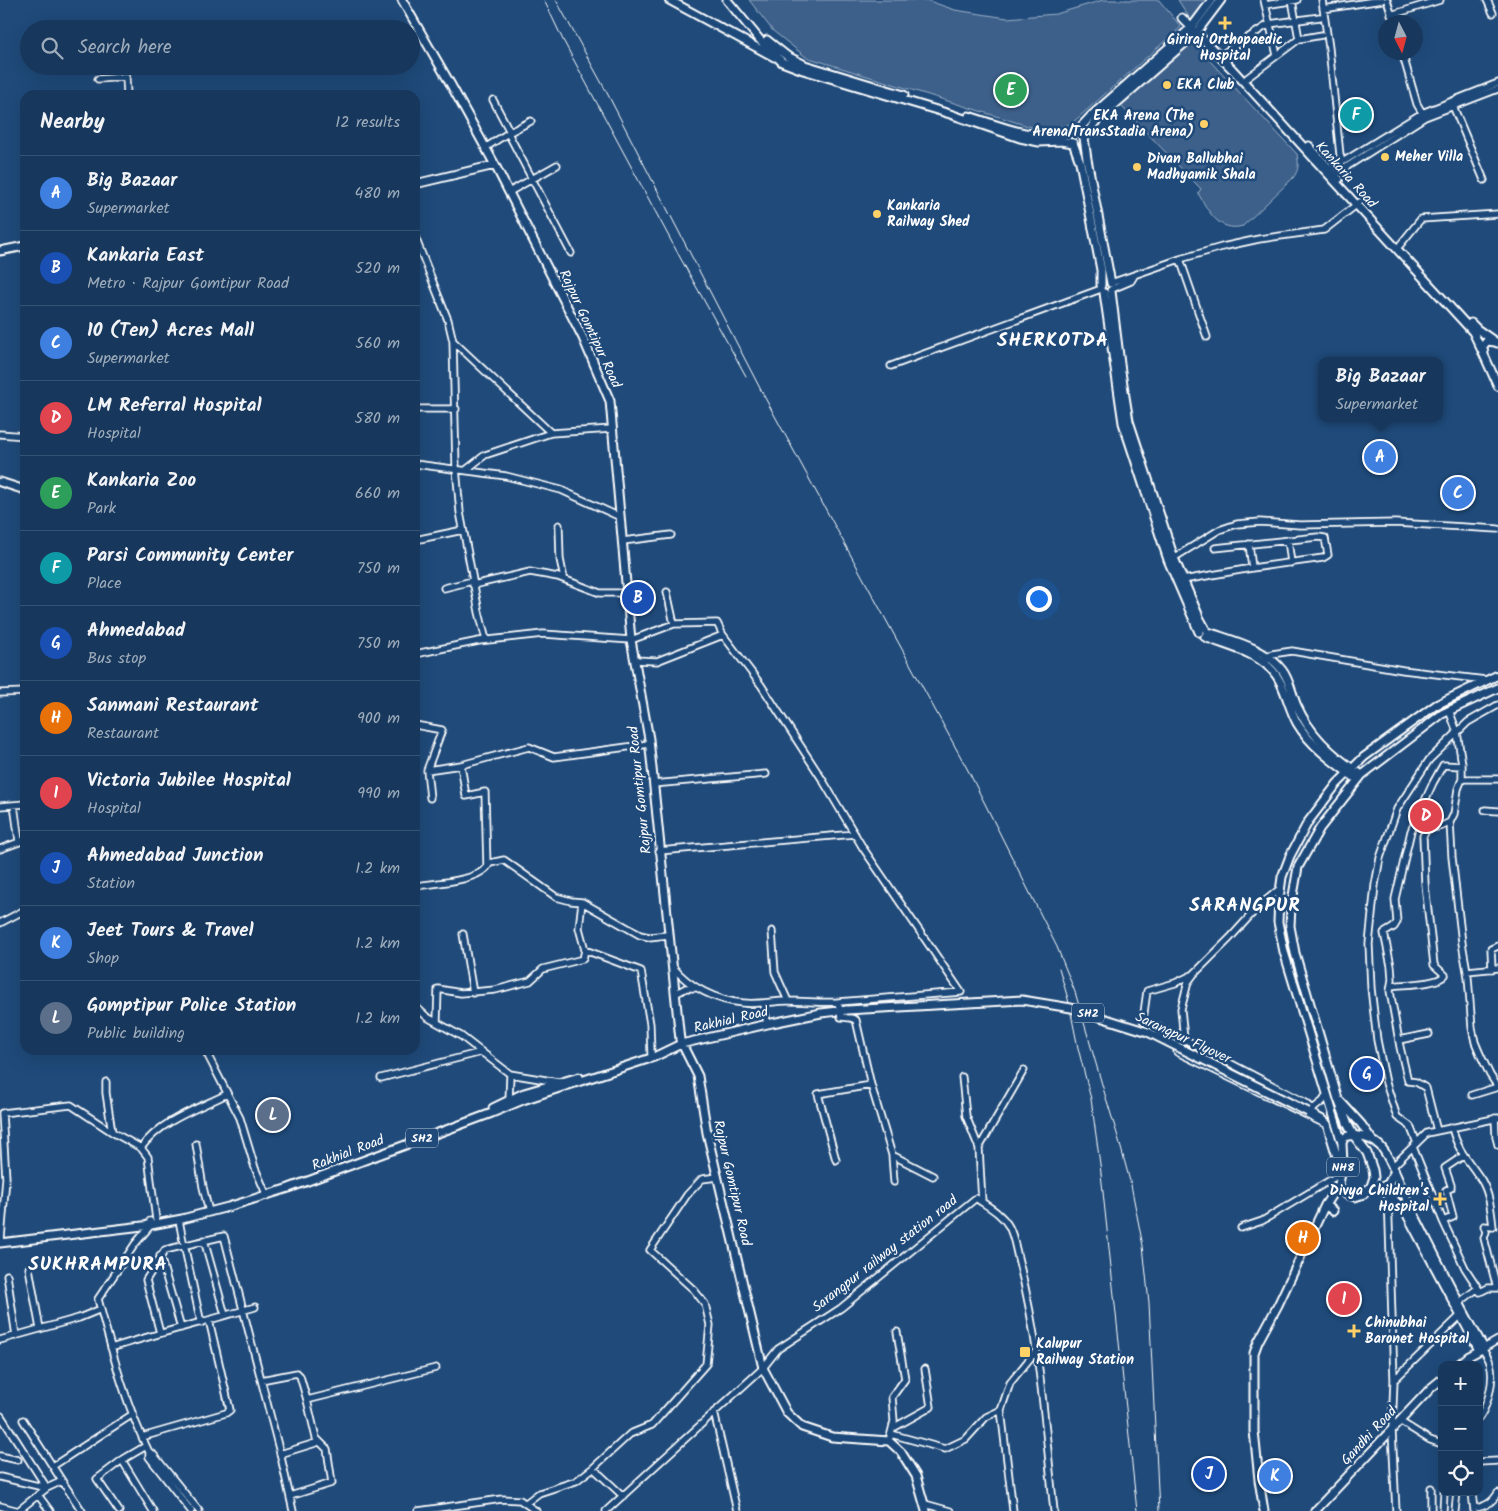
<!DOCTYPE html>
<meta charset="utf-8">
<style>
body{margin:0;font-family:Kalam,sans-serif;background:#244365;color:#f1f3f6}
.controls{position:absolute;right:15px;bottom:15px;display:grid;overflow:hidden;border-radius:10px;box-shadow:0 5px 20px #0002}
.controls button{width:45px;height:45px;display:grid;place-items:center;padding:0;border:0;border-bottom:1px solid #365272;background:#17385c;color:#f1f3f6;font:25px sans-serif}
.compass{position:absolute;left:1378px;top:15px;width:45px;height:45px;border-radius:50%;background:#17385c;box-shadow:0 5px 20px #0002;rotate:174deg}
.you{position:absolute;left:1038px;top:598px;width:18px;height:18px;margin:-12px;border:4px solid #fff;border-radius:50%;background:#1a73e8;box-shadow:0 0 0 8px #1a73e833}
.badge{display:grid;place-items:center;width:32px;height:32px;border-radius:50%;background:#e797bd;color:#fff;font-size:16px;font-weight:700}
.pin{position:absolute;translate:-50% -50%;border:2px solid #fff;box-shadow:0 1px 5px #0006}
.popup{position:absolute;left:1318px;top:357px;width:125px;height:65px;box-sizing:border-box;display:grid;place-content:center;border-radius:10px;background:#17385c;filter:drop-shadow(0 1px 4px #0005);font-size:16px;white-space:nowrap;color:#9eacbb}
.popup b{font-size:19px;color:#f1f3f6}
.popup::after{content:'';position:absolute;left:50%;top:100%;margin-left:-10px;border:10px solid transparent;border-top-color:#17385c}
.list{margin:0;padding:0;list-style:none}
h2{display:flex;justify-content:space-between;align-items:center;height:65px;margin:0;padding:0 20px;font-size:21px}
h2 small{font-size:16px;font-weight:400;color:#9eacbb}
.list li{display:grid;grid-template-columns:32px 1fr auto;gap:15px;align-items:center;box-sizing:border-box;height:75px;padding:0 20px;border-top:1px solid #365272}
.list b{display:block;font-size:19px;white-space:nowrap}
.list p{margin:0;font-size:16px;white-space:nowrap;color:#9eacbb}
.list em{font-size:16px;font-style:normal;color:#9eacbb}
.icon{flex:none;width:28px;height:28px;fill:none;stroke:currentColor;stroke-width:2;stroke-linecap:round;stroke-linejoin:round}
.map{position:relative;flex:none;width:1498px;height:1511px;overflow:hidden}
.search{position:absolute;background:#17385c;box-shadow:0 5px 20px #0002;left:20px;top:20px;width:400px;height:55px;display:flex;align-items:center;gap:12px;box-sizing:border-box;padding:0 18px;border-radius:28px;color:#9eacbb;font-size:19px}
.panel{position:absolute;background:#17385c;box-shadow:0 5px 20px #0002;left:20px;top:90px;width:400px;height:965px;border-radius:15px}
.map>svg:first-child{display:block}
.green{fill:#3c618b;stroke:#9eb0c5}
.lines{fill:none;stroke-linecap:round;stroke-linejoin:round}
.minor-casing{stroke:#fff;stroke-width:9}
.major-casing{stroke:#fff;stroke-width:11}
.minor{stroke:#1f4a7a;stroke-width:5.5}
.major{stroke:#1f4a7a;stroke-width:7}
.rail{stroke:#fff;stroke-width:1}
.major-bridge-casing{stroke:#fff;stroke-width:11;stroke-linecap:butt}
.major-bridge{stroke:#1f4a7a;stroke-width:7}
.poi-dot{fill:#ffd166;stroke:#1f4a7a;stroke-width:2}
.labels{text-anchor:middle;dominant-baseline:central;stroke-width:5;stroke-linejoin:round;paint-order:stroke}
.shield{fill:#1f4a7a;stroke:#bcc9d7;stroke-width:1}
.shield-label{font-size:12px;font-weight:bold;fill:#fff}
.poi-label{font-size:14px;font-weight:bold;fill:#fff;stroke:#1f4a7a;text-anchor:start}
.street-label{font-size:14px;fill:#fff;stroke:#1f4a7a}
.district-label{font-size:19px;font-weight:bold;letter-spacing:1px;fill:#fff;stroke:#1f4a7a}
</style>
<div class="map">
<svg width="1498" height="1511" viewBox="0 0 1498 1511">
<rect width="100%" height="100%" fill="#1f4a7a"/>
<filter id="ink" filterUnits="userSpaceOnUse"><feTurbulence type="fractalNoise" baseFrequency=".02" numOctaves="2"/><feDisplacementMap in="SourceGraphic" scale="10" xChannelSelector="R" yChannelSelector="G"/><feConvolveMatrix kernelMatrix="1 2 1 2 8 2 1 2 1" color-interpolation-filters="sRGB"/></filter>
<g filter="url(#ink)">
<!-- green -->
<path class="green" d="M749 0H926L955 10 1007 18 1056 14 1103 0H1159L1181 27 1071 124 1044 131 806 57 773 31Z
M1178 0H1210L1194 25Z
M1186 44H1190L1196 46 1297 154C1299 164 1299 170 1293 178L1243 226C1219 233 1208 211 1198 193L1201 189 1120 105Z"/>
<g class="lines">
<!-- minor casing -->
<g class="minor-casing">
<path id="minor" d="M1264 0 1277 55
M1292 0 1299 39
M1322 0 1329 48 1340 155 1342 161
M1387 0 1394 22
M1487 0 1493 13
M1265 5 1297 0
M1323 9 1382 0
M1391 15 1440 0
M1402 52 1417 104 1424 116
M1224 53 1269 24 1320 17
M1247 78 1299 39 1322 35
M98 79 126 77 127 95
M493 100 510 132
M1453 106 1484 180
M508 133 531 121
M485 148 508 133 571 253
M1328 171 1422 113 1498 83
M1332 176 1425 117 1498 89
M509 192 557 165
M415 237 448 320 453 341 456 468 460 512 479 612 486 640
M1400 245 1421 219 1498 214
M1180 259 1207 337
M1111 283 1180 259 1222 247 1259 239 1324 230 1360 202
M1112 289 1131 281 1134 276
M453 341 551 433
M891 366 1101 289
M415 409H456
M0 434 25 436
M415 464 506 476 561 490 620 517
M466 470 485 455 551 433 612 429
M559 525 560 559 564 579
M415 540 463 530
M1288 540 1291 563
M623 541 671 535
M1249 544 1252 568
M1172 559 1219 530 1237 524 1260 522 1300 525 1395 523 1498 529
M1183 580 1252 568 1323 558 1328 555 1325 538 1318 537 1215 548
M473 585 530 572 558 577 600 593H627
M444 588 472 581
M667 592 674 624 717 623 723 635
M415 654 479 641 543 634 631 640 674 624
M635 660 657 661 723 635 761 685 822 779 863 848 961 992 838 1002
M1266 661 1272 654 1292 651 1403 670 1486 680
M0 693 25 692
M1449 710 1457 732 1462 764V779L1458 789 1454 814 1450 822 1452 857 1462 943 1468 977 1472 1028 1475 1042 1480 1054 1490 1075 1498 1087
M415 725 442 730 427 770 430 798
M461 765 529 747 554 757 649 744
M427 770 461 765 466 796 485 792 487 867
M1462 779H1498
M653 784 766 774
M14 805 19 841
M0 806 25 804
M1485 810 1498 811
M0 849 25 840
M659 851 855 834
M415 886C435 883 480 882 490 863L504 860 556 897 571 901 582 902 640 935 649 937 668 935
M1281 888 1259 906 1230 938 1194 974 1188 982 1181 1009 1184 1039 1177 1052 1323 1123
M582 902 579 928 585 950 641 971 650 1024 651 1054
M0 923 25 910
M772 931 775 972 788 1001
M463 934 473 993
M673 967C689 987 717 1001 743 1003 758 1005 773 1001 788 1001 805 1001 822 1003 838 1002L841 1017 851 1018 856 1020 871 1085 818 1094 836 1160
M1492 969 1491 949 1498 946
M1467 971 1498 968
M1192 975 1175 983 1147 991 1143 1020 1184 1039 1306 1103 1313 1109 1323 1101 1327 1094
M1391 986C1404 984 1437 985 1445 975L1434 965 1425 884 1423 836 1427 829 1442 826 1450 822
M675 994 686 988H696
M764 1003 767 1024
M415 1006 427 1017 461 1036 510 1074 558 1082
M437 1022 438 989 461 993 495 990 530 981 543 969 583 959 585 950
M1399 1040 1429 1034
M205 1050 240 1118 255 1168 267 1196
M962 1077 966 1116 979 1148
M381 1078 482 1052
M106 1082V1093L112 1132 141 1148 148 1157 156 1220
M871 1085 892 1155 933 1176
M1472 1095 1498 1087
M509 1100 510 1074
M1495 1118 1496 1137 1498 1145
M1452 1127C1457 1151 1470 1162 1482 1181 1490 1195 1491 1211 1493 1227L1484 1226 1486 1232 1484 1238 1497 1288
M1437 1131 1426 1088 1416 1082 1408 1081 1400 1047 1390 991 1392 979 1391 966 1384 933 1394 927 1397 922 1395 899 1411 831 1433 783 1443 765 1462 766
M1417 1143 1410 1126 1397 1117 1386 1083 1377 1040 1371 988 1369 944 1375 885 1380 858 1397 809 1429 760 1468 722 1498 705
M196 1144 203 1187 208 1208
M1413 1147 1443 1221 1453 1217 1446 1190 1451 1188V1185L1445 1168 1463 1156
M141 1148C161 1120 197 1109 227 1094
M892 1155 894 1182
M1392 1167 1427 1133 1498 1118
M1388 1193 1394 1380 1392 1431 1396 1511
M982 1202 979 1148 1024 1070
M179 1220 183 1241
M150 1221 151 1225 135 1244 98 1299C112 1351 125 1404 149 1452V1457L191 1511
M1443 1221 1465 1268 1478 1288 1460 1302
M1241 1228 1262 1221 1342 1173
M1 1239 6 1178 2 1113 71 1105 112 1132
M204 1240 225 1315
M185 1249 201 1323
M160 1256 181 1328
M29 1268 40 1329
M7 1275 16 1336
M1478 1288 1480 1292 1488 1288H1498
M160 1333 146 1280 165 1250 224 1236 281 1457 293 1511
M0 1340 79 1318 101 1309
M111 1348C159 1333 207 1321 255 1307
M1484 1348 1498 1340
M261 1380 297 1373 300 1376 307 1400
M1394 1380 1461 1315
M714 1412 737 1511
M1 1416 47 1488 38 1495
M1479 1418C1488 1405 1495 1379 1490 1363 1489 1358 1485 1353 1482 1349
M23 1420 62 1481
M1401 1422 1430 1440 1442 1444
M893 1428 931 1407 925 1369
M891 1434 945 1449 966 1439 986 1417 1001 1410
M142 1437 226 1413 230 1410 209 1320
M890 1437 894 1421 892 1397 905 1379 897 1332
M149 1452 153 1454 199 1511
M280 1454 319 1442
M0 1456 18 1460
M122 1460 153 1511
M1479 1462 1498 1461
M53 1466 133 1414
M593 1468 630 1434 652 1425 706 1364 710 1325 705 1304 694 1290 650 1250 687 1195 702 1179 718 1177
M0 1477 47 1488 62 1481 82 1511
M1431 1488V1511
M1472 1492 1474 1511
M290 1496 332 1483 327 1449 316 1438 307 1400 436 1368
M526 1503 539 1493 576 1481 593 1468 623 1496
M925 1504 950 1511
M0 1506 19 1511
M1474 1508C1485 1507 1492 1503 1498 1493
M18 1511 38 1495 50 1511
M119 1511 97 1479 122 1460 146 1446
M418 1511 502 1499 520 1500 536 1511
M606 1511 763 1368 778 1349 841 1308 976 1198C987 1206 1001 1213 1008 1225 1014 1234 1016 1251 1019 1262 1040 1343 1045 1428 1054 1511
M1013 1511 1001 1410 1010 1383 1036 1351
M1443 1511 1444 1492
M1455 1511 1457 1492"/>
</g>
<!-- major casing -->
<g class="major-casing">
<path id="major" d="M402 0 451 85 495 165 583 338 610 401 631 640 649 739 680 1040 698 1076 707 1133 763 1368 787 1413 802 1427 832 1437 889 1441 901 1452 916 1476 926 1511
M669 0 774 57
M727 0 760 40 782 62 803 70 950 114 1020 138 1039 142 1061 141 1073 143 1080 162 1101 270V285
M1182 18 1232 69 1473 332 1484 355
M767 40 787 56 805 65 904 95
M969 116C1003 127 1037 142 1073 133
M1076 132 1091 116 1191 28 1212 0
M1309 146 1339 179
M415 184 495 165
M0 251 25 246
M1111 283 1087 159 1084 138 1096 121 1196 33 1221 0
M1111 291 1121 372 1129 421 1174 558 1200 619 1205 628
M1104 293 1123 423 1168 560 1199 632
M1471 323 1477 329 1497 343
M1495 342 1487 341 1483 346 1484 355 1498 386
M0 482 25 490
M1208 632C1234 641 1265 648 1282 670 1290 680 1292 695 1297 706 1310 735 1335 758 1362 775
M1205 637C1226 646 1253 651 1270 668 1285 682 1287 705 1297 723 1311 747 1336 764 1358 780
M1340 1101 1361 1124 1373 1141
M493 1108 524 1093 579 1077
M1308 1112 1321 1119 1327 1124 1341 1170
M1342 1143 1284 952 1278 922 1279 899 1282 877 1290 856 1308 822 1337 784 1364 757 1436 705 1498 675
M1371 1186C1387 1189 1394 1200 1405 1211L1479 1350
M1380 1188 1388 1184 1394 1173
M1325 1205 1333 1211
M0 1243 151 1225 182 1219 228 1207 289 1188 492 1113 523 1100 654 1057 681 1044 772 1023 821 1013 847 1010
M1458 1365 1469 1356 1484 1348C1457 1302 1434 1253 1410 1206 1402 1191 1390 1154 1379 1145 1371 1138 1352 1132 1344 1138L1342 1143 1343 1163 1339 1184 1341 1189 1345 1194 1355 1197 1364 1194 1371 1186 1374 1177 1373 1170 1367 1153 1354 1136 1348 1125 1338 1099 1295 953 1290 926 1291 907 1298 867 1320 828 1362 775 1442 714 1498 688
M1264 1511 1259 1480 1254 1431V1353L1258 1342 1278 1305 1325 1205 1339 1184
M1315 1511 1431 1388 1442 1379"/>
</g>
<!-- minor -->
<use href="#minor" class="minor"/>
<!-- major -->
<use href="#major" class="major"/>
<!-- rail -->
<path class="rail" d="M544 0 563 40 682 261 746 376
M556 0 605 89 764 396 970 774 1057 947 1075 992 1106 1098 1118 1137 1131 1185 1143 1246 1149 1303 1159 1511
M0 255 25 250
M1059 968 1068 999 1078 1048 1091 1099 1100 1164 1137 1511"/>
<!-- major-bridge casing -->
<g class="major-bridge-casing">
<path id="major-bridge" d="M847 1010 1022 1000 1071 1008 1148 1032 1308 1112"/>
</g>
<!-- major-bridge -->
<use href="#major-bridge" class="major-bridge"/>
</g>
</g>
<!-- markers -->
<g class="poi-dot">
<path d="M1222.5 15.5h5v5h5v5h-5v5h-5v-5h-5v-5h5z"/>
<circle cx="1167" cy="85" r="5"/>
<circle cx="1204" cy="124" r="5"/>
<circle cx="1385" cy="157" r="5"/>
<circle cx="1137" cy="167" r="5"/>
<circle cx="877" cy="214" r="5"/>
<path d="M1437.5 1191.5h5v5h5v5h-5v5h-5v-5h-5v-5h5z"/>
<path d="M1351.5 1323.5h5v5h5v5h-5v5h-5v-5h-5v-5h5z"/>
<rect x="1019" y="1346" width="12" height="12" rx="2.5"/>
</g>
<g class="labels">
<!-- shield labels -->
<g class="shield">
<rect x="1072" y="1003.5" width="32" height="19" rx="4"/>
<rect x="406" y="1128.5" width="32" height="19" rx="4"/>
<rect x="1327" y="1157.5" width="32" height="19" rx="4"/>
</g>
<g class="shield-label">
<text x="1088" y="1013">SH2</text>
<text x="422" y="1138">SH2</text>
<text x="1343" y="1167">NH8</text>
</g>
<!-- poi labels -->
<g class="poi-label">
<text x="1225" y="40" text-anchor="middle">Giriraj Orthopaedic<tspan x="1225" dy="16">Hospital</tspan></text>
<text x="1177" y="85">EKA Club</text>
<text x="1194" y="116" text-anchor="end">EKA Arena (The<tspan x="1194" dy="16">Arena/TransStadia Arena)</tspan></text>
<text x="1395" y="157">Meher Villa</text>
<text x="1147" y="159">Divan Ballubhai<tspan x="1147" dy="16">Madhyamik Shala</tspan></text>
<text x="887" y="206">Kankaria<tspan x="887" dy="16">Railway Shed</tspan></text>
<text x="1429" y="1191" text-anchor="end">Divya Children's<tspan x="1429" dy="16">Hospital</tspan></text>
<text x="1365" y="1323">Chinubhai<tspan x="1365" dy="16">Baronet Hospital</tspan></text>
<text x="1036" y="1344">Kalupur<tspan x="1036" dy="16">Railway Station</tspan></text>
</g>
<!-- street labels -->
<g class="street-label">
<text transform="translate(1346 175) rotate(48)">Kankaria Road</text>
<text transform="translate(590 329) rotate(65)">Rajpur Gomtipur Road</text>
<text transform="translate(640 790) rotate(-96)">Rajpur Gomtipur Road</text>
<text transform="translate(731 1020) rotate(-13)">Rakhial Road</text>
<text transform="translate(1183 1038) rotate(25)">Sarangpur Flyover</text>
<text transform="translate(348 1153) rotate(-21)">Rakhial Road</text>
<text transform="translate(732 1183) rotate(77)">Rajpur Gomtipur Road</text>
<text transform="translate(885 1254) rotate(-38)">Sarangpur railway station road</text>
<text transform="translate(1369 1436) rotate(-47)">Gandhi Road</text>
</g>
<!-- district labels -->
<g class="district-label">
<text x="1053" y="341">SHERKOTDA</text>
<text x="1245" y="906">SARANGPUR</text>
<text x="98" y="1265">SUKHRAMPURA</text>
</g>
</g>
</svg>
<div class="controls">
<button>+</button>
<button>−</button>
<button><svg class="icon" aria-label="locate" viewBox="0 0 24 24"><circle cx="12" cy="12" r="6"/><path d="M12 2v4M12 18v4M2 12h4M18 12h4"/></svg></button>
</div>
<svg class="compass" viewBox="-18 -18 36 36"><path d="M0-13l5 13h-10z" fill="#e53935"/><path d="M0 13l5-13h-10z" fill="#9eacbb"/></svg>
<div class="you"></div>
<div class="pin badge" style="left:1380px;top:457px;background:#3f7fe0">A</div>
<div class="popup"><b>Big Bazaar</b>Supermarket</div>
<div class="pin badge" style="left:638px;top:598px;background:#1a4fb4">B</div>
<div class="pin badge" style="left:1458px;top:493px;background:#3f7fe0">C</div>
<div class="pin badge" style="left:1426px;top:816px;background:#e0444e">D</div>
<div class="pin badge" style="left:1011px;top:90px;background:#2e9e5b">E</div>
<div class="pin badge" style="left:1356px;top:115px;background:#0f9aa8">F</div>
<div class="pin badge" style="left:1367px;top:1074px;background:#1a4fb4">G</div>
<div class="pin badge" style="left:1303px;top:1238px;background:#e8710a">H</div>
<div class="pin badge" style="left:1344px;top:1299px;background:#e0444e">I</div>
<div class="pin badge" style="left:1209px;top:1474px;background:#1a4fb4">J</div>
<div class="pin badge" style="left:1275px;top:1476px;background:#3f7fe0">K</div>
<div class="pin badge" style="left:273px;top:1115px;background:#5c6f8a">L</div>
<div class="search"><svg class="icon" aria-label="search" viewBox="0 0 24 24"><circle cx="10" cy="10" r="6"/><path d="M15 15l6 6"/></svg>Search here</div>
<section class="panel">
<h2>Nearby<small>12 results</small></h2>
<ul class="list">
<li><span class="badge" style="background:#3f7fe0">A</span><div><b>Big Bazaar</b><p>Supermarket</p></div><em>480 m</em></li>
<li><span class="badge" style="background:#1a4fb4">B</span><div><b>Kankaria East</b><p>Metro · Rajpur Gomtipur Road</p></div><em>520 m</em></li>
<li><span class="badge" style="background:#3f7fe0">C</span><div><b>10 (Ten) Acres Mall</b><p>Supermarket</p></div><em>560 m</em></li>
<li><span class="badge" style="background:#e0444e">D</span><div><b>LM Referral Hospital</b><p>Hospital</p></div><em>580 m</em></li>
<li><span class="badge" style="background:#2e9e5b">E</span><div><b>Kankaria Zoo</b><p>Park</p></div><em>660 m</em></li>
<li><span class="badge" style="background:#0f9aa8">F</span><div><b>Parsi Community Center</b><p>Place</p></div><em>750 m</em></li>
<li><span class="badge" style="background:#1a4fb4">G</span><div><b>Ahmedabad</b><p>Bus stop</p></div><em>750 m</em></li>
<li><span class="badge" style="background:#e8710a">H</span><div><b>Sanmani Restaurant</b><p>Restaurant</p></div><em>900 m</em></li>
<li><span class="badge" style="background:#e0444e">I</span><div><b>Victoria Jubilee Hospital</b><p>Hospital</p></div><em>990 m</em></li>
<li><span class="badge" style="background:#1a4fb4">J</span><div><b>Ahmedabad Junction</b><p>Station</p></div><em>1.2 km</em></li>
<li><span class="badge" style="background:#3f7fe0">K</span><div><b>Jeet Tours &amp; Travel</b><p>Shop</p></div><em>1.2 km</em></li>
<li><span class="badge" style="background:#5c6f8a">L</span><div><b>Gomptipur Police Station</b><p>Public building</p></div><em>1.2 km</em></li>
</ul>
</section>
</div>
